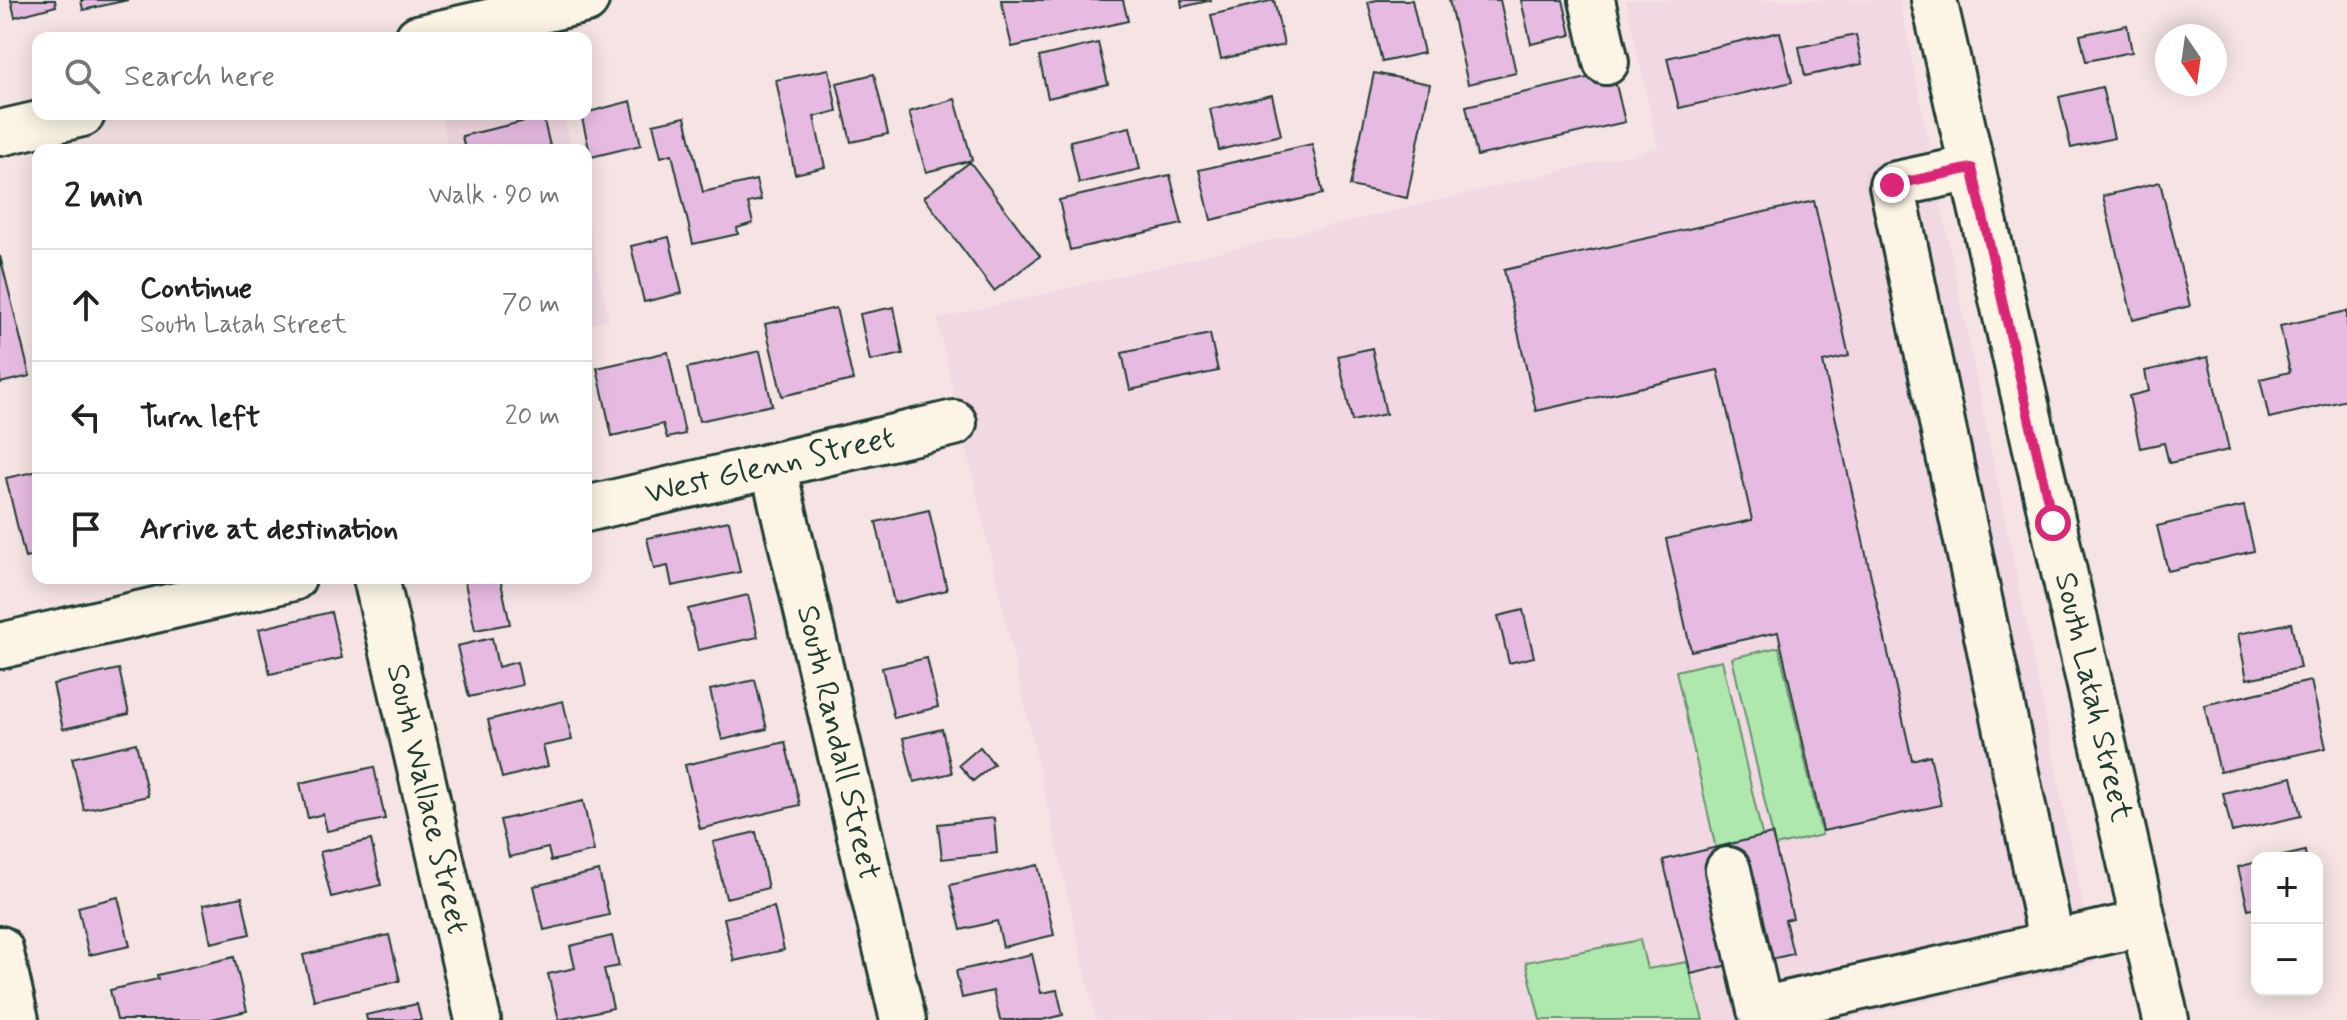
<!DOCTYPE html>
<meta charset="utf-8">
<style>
body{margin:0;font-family:Mynerve,sans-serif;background:#f6f6f6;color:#222}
.controls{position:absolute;right:24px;bottom:24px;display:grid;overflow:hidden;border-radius:16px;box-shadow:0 4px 20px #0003}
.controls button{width:72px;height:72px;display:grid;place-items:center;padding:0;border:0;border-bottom:2px solid #e0e0e0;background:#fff;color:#222;font:40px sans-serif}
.compass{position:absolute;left:2155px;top:24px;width:72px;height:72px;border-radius:50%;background:#fff;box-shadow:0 4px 20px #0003;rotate:167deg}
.stop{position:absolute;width:24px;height:24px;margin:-18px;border:6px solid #db2777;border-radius:50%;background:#fff}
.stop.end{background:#db2777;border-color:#fff;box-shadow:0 2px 8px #0008}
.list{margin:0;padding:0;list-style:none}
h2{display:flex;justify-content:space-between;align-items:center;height:104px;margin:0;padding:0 32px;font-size:34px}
h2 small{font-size:26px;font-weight:400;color:#767676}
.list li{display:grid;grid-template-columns:52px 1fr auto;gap:24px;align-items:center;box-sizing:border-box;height:112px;padding:0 32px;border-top:2px solid #e0e0e0}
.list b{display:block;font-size:30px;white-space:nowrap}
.list p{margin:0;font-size:26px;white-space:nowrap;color:#767676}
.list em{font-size:26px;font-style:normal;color:#767676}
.icon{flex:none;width:44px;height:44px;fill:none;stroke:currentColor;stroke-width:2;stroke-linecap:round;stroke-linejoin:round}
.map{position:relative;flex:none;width:2347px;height:1020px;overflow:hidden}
.search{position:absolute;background:#fff;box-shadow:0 4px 20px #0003;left:32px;top:32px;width:560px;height:88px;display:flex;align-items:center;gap:20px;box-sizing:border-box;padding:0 28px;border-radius:16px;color:#767676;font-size:30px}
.panel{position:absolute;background:#fff;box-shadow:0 4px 20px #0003;left:32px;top:144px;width:560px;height:440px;border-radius:16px}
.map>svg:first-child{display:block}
.built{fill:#f2d8e3}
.green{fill:#afe8ac;stroke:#679270;stroke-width:2}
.building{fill:#e7bbe1;stroke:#1f3d34;stroke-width:2}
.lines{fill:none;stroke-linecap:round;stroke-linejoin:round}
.minor-casing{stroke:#1f3d34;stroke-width:50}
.minor{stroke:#fcf5e5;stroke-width:44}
.route{stroke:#db2777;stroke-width:10}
.labels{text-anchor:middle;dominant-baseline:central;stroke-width:7;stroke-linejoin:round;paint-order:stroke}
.street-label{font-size:32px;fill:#1f3d34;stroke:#fcf5e5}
</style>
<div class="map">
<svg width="2347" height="1020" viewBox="0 0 2347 1020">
<rect width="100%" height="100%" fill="#f6e4e4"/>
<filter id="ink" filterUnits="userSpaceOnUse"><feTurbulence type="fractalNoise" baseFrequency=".0125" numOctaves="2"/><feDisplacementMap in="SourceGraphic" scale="16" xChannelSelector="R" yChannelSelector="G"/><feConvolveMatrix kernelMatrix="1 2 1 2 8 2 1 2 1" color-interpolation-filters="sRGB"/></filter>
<g filter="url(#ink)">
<!-- built -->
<path class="built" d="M1626 0H1900L2095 963 1844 1020H1096L937 319 1658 148Z
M441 114H563L572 150H449Z
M586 215 609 319 586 325Z"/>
<!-- green -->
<path class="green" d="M1779 647 1822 835 1775 846 1732 658Z
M1722 660 1765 848 1718 858 1676 671Z
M1640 940 1647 969 1687 962 1703 1020H1540L1526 962Z"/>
<!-- building -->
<path class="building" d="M11 0H55L56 6 15 17Z
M81 0H128L83 10Z
M1001 0H1123L1128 21 1012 47Z
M1181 0H1212L1182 7Z
M1274 0 1284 45 1221 59 1211 15Z
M1377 0H1412L1424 53 1382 62 1368 2Z
M1449 0H1500L1516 73 1468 84Z
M1521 0H1563L1571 35 1531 44Z
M2127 25 2132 52 2086 61 2080 35Z
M1780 32 1792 82 1679 108 1667 58Z
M1856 35 1862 64 1805 76 1799 47Z
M1098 43 1108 84 1048 98 1039 57Z
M829 69 837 111 814 117 825 167 795 174 776 80Z
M1613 72 1625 122 1477 156 1466 106Z
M1374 73 1430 84 1407 198 1350 186Z
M874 74 888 134 851 142 837 83Z
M2102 87 2114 138 2071 148 2059 97Z
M1272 95 1281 135 1219 150 1210 109Z
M955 99 972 160 926 172 909 112Z
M631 101 641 145 591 157 581 114Z
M543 117 551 150H465L462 136Z
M685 117 703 192 756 180 761 200 748 203 753 223 737 228 738 234 693 244 672 154 661 157 653 124Z
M1130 127 1140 169 1079 183 1070 141Z
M1312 144 1323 194 1211 220 1199 170Z
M970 162 1040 256 994 291 924 197Z
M1170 175 1182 224 1070 250 1059 200Z
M2160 182 2190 306 2133 320 2103 196Z
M1814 201 1849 356 1823 362 1912 760 1930 755 1941 805 1823 831 1778 632 1691 651 1666 539 1752 520 1718 370 1536 411 1504 270Z
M669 237 682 293 644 302 631 246Z
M0 256 30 376 0 383Z
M894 307 903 354 870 361 860 314Z
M836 308 853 380 782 396 765 324Z
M2347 311V400L2269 418 2260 379 2290 372 2280 326Z
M1210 334 1218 371 1130 390 1122 353Z
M1372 348 1386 414 1352 421 1338 356Z
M760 351 772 405 699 421 687 368Z
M668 352 685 434 667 438 663 424 612 436 597 368Z
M2208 357 2229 450 2169 463 2164 443 2140 448 2129 396 2149 391 2145 371Z
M38 471V555L25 558 6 478Z
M2244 506 2254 551 2168 571 2157 526Z
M929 510 947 590 894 603 876 522Z
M729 521 740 572 672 586 668 566 654 569 647 538Z
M464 578H500L510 624 475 630Z
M748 595 758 637 698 650 688 609Z
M1523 610 1534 657 1509 663 1498 616Z
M331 612 342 658 270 674 259 629Z
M2291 623 2300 668 2247 679 2238 634Z
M492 638 498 667 517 662 522 685 469 697 457 646Z
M927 658 938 707 894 718 882 668Z
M119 669 129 714 63 729 53 684Z
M755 680 767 729 722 740 710 690Z
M2311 681 2326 748 2220 772 2204 705Z
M563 701 572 740 543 746 548 766 502 778 488 720Z
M942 729 952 773 914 782 903 738Z
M785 742 800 805 700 829 685 765Z
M136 743 148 796 84 810 72 758Z
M980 747 994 764 973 781 959 765Z
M374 767 385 819 327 831 323 814 308 818 300 783Z
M2292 777 2301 816 2232 832 2223 793Z
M583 801 594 851 551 861 548 848 509 857 500 820Z
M994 818 997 853 942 859 938 824Z
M756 832 768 888 726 898 713 842Z
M1772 834 1793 918 1785 920 1793 954 1771 959 1770 955 1691 974 1663 860Z
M371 840 381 885 331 897 320 852Z
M2305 851 2306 858H2275Z
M2257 862V907L2248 909 2238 867Z
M1038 865 1054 935 1003 947 997 921 961 930 950 885Z
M599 871 609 915 544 930 534 886Z
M118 897 130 946 89 955 78 907Z
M242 897 250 934 211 943 203 905Z
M774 907 784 950 734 961 724 918Z
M389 935 400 981 314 1000 303 955Z
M612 936 619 966 604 969 613 1008 559 1020 548 974 575 968 570 946Z
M1032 954 1041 993 1057 990 1063 1015 1042 1020H1000L993 991 962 998 956 971Z
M234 957 247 1011 207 1020H117L110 990 158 979 157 975Z
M417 1004 421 1020H367L366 1015Z"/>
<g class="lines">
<!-- minor casing -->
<g class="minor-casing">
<path id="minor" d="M1592 0 1606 62
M1934 0 2166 1020
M418 38 586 0
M0 133 82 114
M1972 168 1892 185 2052 944
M773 466 903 1020
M586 509 954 423
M376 578 478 1020
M0 646 293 578
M1728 870 1760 1010 2144 923
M0 949 16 1020"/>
</g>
<!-- minor -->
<use href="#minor" class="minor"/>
</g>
</g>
<g class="lines" filter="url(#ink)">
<!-- route -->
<path class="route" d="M1892 185 1972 168 2053 523"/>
</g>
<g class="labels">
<!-- street labels -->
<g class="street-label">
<text transform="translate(770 466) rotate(-13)">West Glenn Street</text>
<text transform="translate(2093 697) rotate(77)">South Latah Street</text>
<text transform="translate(838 743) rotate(77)">South Randall Street</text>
<text transform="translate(427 799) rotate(77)">South Wallace Street</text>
</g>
</g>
</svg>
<div class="controls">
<button>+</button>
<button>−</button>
</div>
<svg class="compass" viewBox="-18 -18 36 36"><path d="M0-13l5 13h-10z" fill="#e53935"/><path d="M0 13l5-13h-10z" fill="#767676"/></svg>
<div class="stop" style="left:2053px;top:523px"></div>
<div class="stop end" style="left:1892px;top:185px"></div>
<div class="search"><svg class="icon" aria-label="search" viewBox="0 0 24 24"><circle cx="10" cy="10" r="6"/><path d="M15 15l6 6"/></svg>Search here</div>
<section class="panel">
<h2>2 min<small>Walk · 90 m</small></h2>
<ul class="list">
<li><svg class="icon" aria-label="ahead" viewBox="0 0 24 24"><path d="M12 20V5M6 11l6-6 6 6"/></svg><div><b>Continue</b><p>South Latah Street</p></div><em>70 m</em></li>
<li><svg class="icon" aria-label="left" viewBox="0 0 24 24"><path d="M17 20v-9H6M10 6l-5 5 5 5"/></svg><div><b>Turn left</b></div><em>20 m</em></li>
<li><svg class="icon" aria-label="arrive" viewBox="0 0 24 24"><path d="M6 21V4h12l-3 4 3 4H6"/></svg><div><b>Arrive at destination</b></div></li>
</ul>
</section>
</div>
